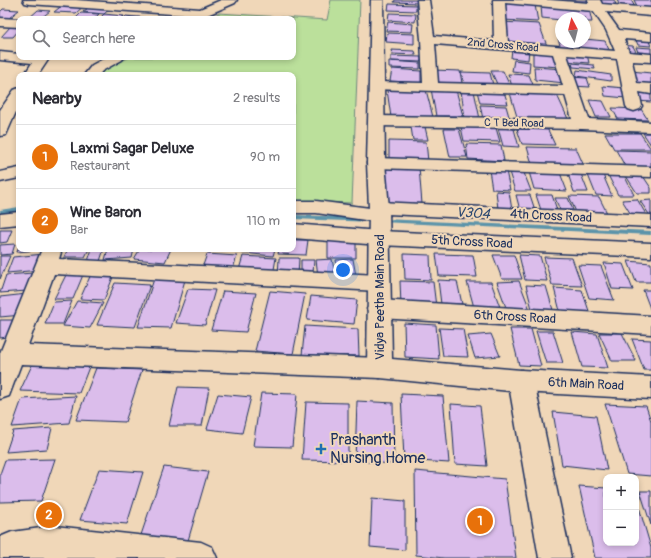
<!DOCTYPE html>
<meta charset="utf-8">
<style>
body{margin:0;font-family:Pangolin,sans-serif;background:#f2f2f3;color:#2b2b33}
.controls{position:absolute;right:12px;bottom:12px;display:grid;overflow:hidden;border-radius:8px;box-shadow:0 2px 6px #0003}
.controls button{width:36px;height:36px;display:grid;place-items:center;padding:0;border:0;border-bottom:1px solid #e1e1e2;background:#fff;color:#2b2b33;font:20px sans-serif}
.compass{position:absolute;left:555px;top:12px;width:36px;height:36px;border-radius:50%;background:#fff;box-shadow:0 2px 6px #0003;rotate:353deg}
.you{position:absolute;left:343px;top:270px;width:14px;height:14px;margin:-10px;border:3px solid #fff;border-radius:50%;background:#1a73e8;box-shadow:0 0 0 6px #1a73e833}
.badge{display:grid;place-items:center;width:26px;height:26px;border-radius:50%;background:#1f6fb2;color:#fff;font-size:13px;font-weight:700}
.pin{position:absolute;translate:-50% -50%;border:2px solid #fff;box-shadow:0 1px 4px #0006}
.list{margin:0;padding:0;list-style:none}
h2{display:flex;justify-content:space-between;align-items:center;height:52px;margin:0;padding:0 16px;font-size:17px}
h2 small{font-size:13px;font-weight:400;color:#7c7c81}
.list li{display:grid;grid-template-columns:26px 1fr auto;gap:12px;align-items:center;box-sizing:border-box;height:64px;padding:0 16px;border-top:1px solid #e1e1e2}
.list b{display:block;font-size:15px;white-space:nowrap}
.list p{margin:0;font-size:13px;white-space:nowrap;color:#7c7c81}
.list em{font-size:13px;font-style:normal;color:#7c7c81}
.icon{flex:none;width:22px;height:22px;fill:none;stroke:currentColor;stroke-width:2;stroke-linecap:round;stroke-linejoin:round}
.map{position:relative;flex:none;width:651px;height:558px;overflow:hidden}
.search{position:absolute;background:#fff;box-shadow:0 2px 6px #0003;left:16px;top:16px;width:280px;height:44px;display:flex;align-items:center;gap:10px;box-sizing:border-box;padding:0 14px;border-radius:8px;color:#7c7c81;font-size:15px}
.panel{position:absolute;background:#fff;box-shadow:0 2px 6px #0003;left:16px;top:72px;width:280px;height:180px;border-radius:8px}
.map>svg:first-child{display:block}
.green{fill:#bbe09b;stroke:#6b887c}
.lines{fill:none;stroke-linecap:round;stroke-linejoin:round}
.stream{fill:#5b94aa;fill-rule:evenodd}
.building{fill:#dbbdeb;stroke:#1b2f5e}
.minor-casing{stroke:#1b2f5e;stroke-width:3}
.tertiary-casing{stroke:#1b2f5e;stroke-width:3}
.secondary-casing{stroke:#1b2f5e;stroke-width:3}
.minor{fill:#f0d7b8;fill-rule:evenodd}
.tertiary{fill:#f0d7b8;fill-rule:evenodd}
.secondary{fill:#f0d7b8;fill-rule:evenodd}
.poi-dot{fill:#1f6fb2;stroke:#f0d7b8;stroke-width:1.5}
.labels{text-anchor:middle;dominant-baseline:central;stroke-width:4;stroke-linejoin:round;paint-order:stroke}
.far-street-label{font-size:11px;fill:#1b2f5e;stroke:#f0d7b8}
.street-label{font-size:13px;fill:#1b2f5e;stroke:#f0d7b8}
.water-label{font-size:14px;font-style:italic;fill:#2b4871;stroke:#f0d7b8}
.near-poi-label{font-size:16px;fill:#1b2f5e;stroke:#f0d7b8;text-anchor:start}
</style>
<div class="map">
<svg width="651" height="558" viewBox="0 0 651 558">
<rect width="100%" height="100%" fill="#f0d7b8"/>
<filter id="ink" filterUnits="userSpaceOnUse"><feTurbulence type="fractalNoise" baseFrequency=".025" numOctaves="2"/><feDisplacementMap in="SourceGraphic" scale="8" xChannelSelector="R" yChannelSelector="G"/><feConvolveMatrix kernelMatrix="1 2 1 2 8 2 1 2 1" color-interpolation-filters="sRGB"/></filter>
<g filter="url(#ink)">
<!-- green -->
<path class="green" d="M331 0H360L352 203 293 201V75H100L103 70 130 57H293V19H207L219 13 327 20Z"/>
<g class="lines">
<!-- stream -->
<path class="stream" d="M19 207V211L0 214V210Z
M293 215 374 218 377 220 374 222 293 219Z
M383 219 651 231V235L381 222 380 221Z"/>
</g>
<!-- building -->
<path class="building" d="M395 0H417V3L394 2Z
M540 0H591L592 5Z
M598 0H614L617 7 600 6Z
M617 0H631L636 9 621 8Z
M634 0H651V9L638 8Z
M502 3 535 5 538 22 503 20Z
M64 4 85 5 76 13 54 12Z
M389 4 416 5V11L388 10Z
M92 5 112 7 104 14 83 12Z
M541 6 589 9 592 22H585V18H561V20L542 18Z
M3 9 19 10 9 18H0V12Z
M38 10 50 11 40 19H28Z
M81 13 99 14 94 19H75Z
M389 13 416 14 415 22 388 20Z
M104 14 124 16 120 19H99Z
M126 16 151 18 123 19Z
M388 22 413 24 412 32 386 31Z
M502 22 539 24 547 46 509 45Z
M11 26H19V30L13 37H1Z
M387 33 414 34V44L386 42Z
M558 38H561V42H585V39L605 41 610 52 561 49Z
M635 38 648 39 651 46 638 45Z
M620 45 633 46 636 52 623 51Z
M636 47 651 48V58L640 57Z
M512 49 529 50 528 60 511 58Z
M391 50 415 51 416 55 392 54Z
M533 51 557 53 559 67 533 65Z
M564 53 587 54 589 63 566 61Z
M391 56 421 57V62L391 61Z
M514 60 530 62 529 73 512 71Z
M389 61 420 63V69L389 68Z
M572 63 594 65 595 69 573 67Z
M534 67 563 69 565 83 535 80Z
M392 69 421 71V83L390 81Z
M433 70 460 71 462 83 434 82Z
M577 70 611 75V81L576 76Z
M491 71H503L509 84H497Z
M631 71 651 73V86L637 85Z
M461 72 490 73 493 85 464 84Z
M508 74 529 75 534 87 512 86Z
M570 77 587 78 590 87 573 86Z
M603 86 624 88 626 98 605 96Z
M431 89 456 90 463 116H436Z
M387 90H426L433 117H391Z
M461 91H474L480 119 465 118Z
M477 91 504 92 508 104 480 103Z
M633 91 651 92V102L637 101Z
M510 93 557 95 569 121 518 120Z
M589 100 603 101 611 117H596Z
M480 105 506 106 510 120 483 119Z
M612 108 641 109 648 120 618 119Z
M411 127H425L428 140H413Z
M461 127 496 128 500 142 464 141Z
M498 128 514 129 519 147 503 146Z
M444 129H459L467 157H450Z
M517 129 548 130 555 145 522 144Z
M605 133H640L651 149H614Z
M643 133H651V145Z
M389 141 426 142 428 161 389 160Z
M466 144 501 145 504 161 468 159Z
M527 147 576 148 584 166 532 164Z
M616 150 651 151V168H626Z
M386 166 419 167 422 204 386 203Z
M489 170 506 171 510 190 492 189Z
M509 172 524 173 531 191H515Z
M529 172 560 173 567 191 534 189Z
M568 174H581L588 192H574Z
M588 175H603L612 196 596 195Z
M608 175H624L634 195H618Z
M626 176H643L651 188V193H637Z
M496 191 509 192 512 210 498 209Z
M516 195H530L535 210H520Z
M536 195H552L557 210H541Z
M569 196 599 197 607 213 576 212Z
M555 198H568L573 210H560Z
M637 199 647 216H632L622 200Z
M651 200V217L640 201Z
M0 230H12L7 242 0 243Z
M293 240H308L306 255 278 254 279 249H293Z
M328 241 356 242V258H328Z
M15 244 12 254 0 255V245Z
M19 246V249H46L17 252Z
M68 249H89L85 257H64Z
M92 249H104L100 261H88Z
M108 249H134L132 258 105 260Z
M140 249H171L165 262 134 259Z
M244 249H275L273 256 242 253Z
M44 254 40 270 7 273 13 257Z
M207 254 237 256 232 272 201 271Z
M404 254 430 255 431 280 405 279Z
M436 254 473 255 477 277 439 276Z
M493 255H514L522 279H502Z
M519 255 540 256 547 281 525 280Z
M0 256H10L0 279Z
M243 256 276 258 273 275 238 273Z
M544 257 572 258 582 286 552 285Z
M279 258H299L298 277H278Z
M332 259 335 275 318 276 316 260Z
M353 259 356 276 339 278 336 260Z
M301 260H314L313 273 301 272Z
M628 261 651 263V282H636Z
M604 263 623 264 633 290 612 289Z
M578 265 601 266 614 300 589 298Z
M92 272H115L104 300 80 299Z
M33 273 27 291 0 293 6 275Z
M66 275H83L73 299H54Z
M154 279 185 280 171 328 138 327Z
M438 280 457 281 462 304H441Z
M400 281 433 282 436 307 401 306Z
M519 281 532 315 509 316 497 282Z
M467 282H491L501 310 475 311Z
M115 283 150 285 135 327 97 325Z
M526 285 546 286 553 310 532 309Z
M554 288 582 290 591 317 561 315Z
M188 289 215 290 205 325 176 323Z
M643 290H651V311Z
M223 291 256 293 246 332 211 330Z
M270 291 305 294 293 354 255 351Z
M27 294 22 315 0 317V297Z
M311 296 357 300 354 324 307 320Z
M72 301 63 324H45L54 302Z
M77 301 103 303 90 328 63 326Z
M0 320H14L7 337 0 338Z
M404 323 436 325 439 359 405 357Z
M305 326 358 329 359 356 302 355Z
M439 328 463 329 468 357 443 356Z
M510 329H531L541 366 519 365Z
M536 331H553L563 363H546Z
M572 332 597 334 608 368 582 367Z
M599 333H622L636 361H612Z
M491 334 500 356 475 358 468 336Z
M632 339 651 340V370H644Z
M32 365 89 367 79 393 20 391Z
M96 368 142 370 125 422 76 420Z
M178 387 209 388 202 426H169Z
M261 393 297 394 292 447 253 446Z
M218 394 251 397 242 433 207 429Z
M401 394 443 396 449 463 404 460Z
M76 396 69 423 12 427 22 399Z
M357 401 393 403 394 464 355 461Z
M306 402 348 403V461L302 460Z
M451 404 480 406 487 466 455 464Z
M605 404 646 406 651 421V476L627 474Z
M553 412 596 416 607 470 562 465Z
M52 428 47 449 6 452 13 431Z
M55 459 41 501 0 502V474L5 460Z
M164 467 208 472 187 544 140 538Z
M99 469 143 472 127 524 80 520Z
M415 471 505 479 516 558H444L416 555Z
M579 486 606 488V543H636V497L651 548V558H595Z
M640 491H651V525Z
M372 498 405 501V550L370 547Z"/>
<g class="lines">
<!-- minor casing -->
<g class="minor-casing">
<path id="minor" d="M23 0H76L200 9 221 0H237L235 3 198 19H182L186 15 29 4 25 3Z
M417 0H429L434 36 494 41 493 0H550L589 3 588 0H600L602 4 651 8V16L606 12 619 30 651 33V41L624 39 629 52 651 54V62L632 61 637 83 651 84V94L639 92 642 106 640 109 634 111 628 109 626 106 617 59 567 55 589 119 651 122V132L582 129 377 126 371 124 369 121 371 118 377 116 572 119 565 95 371 89 369 86 371 83 376 82 423 83 421 39ZM505 3 593 11 606 30 615 51 508 42ZM435 44 553 54 563 86 438 83Z
M0 18 19 19V27L0 26Z
M0 52 19 54V57H46L48 60 38 75H24L32 63 0 60Z
M107 57H124L122 60 102 71 99 75H84L92 65Z
M19 88V105L6 135 0 136V110L14 90Z
M376 158 651 167V177L376 168 370 167 367 163 370 159Z
M19 168V178L0 182V172Z
M293 201H316L370 208 372 204 379 202 651 215V227L388 214 389 216 386 220 379 222 316 213H293Z
M19 212V224L0 226V214Z
M293 224 379 231 651 243V257L379 245 293 238Z
M42 249H62L59 259 379 275 387 277 390 283 387 289 379 291 54 274 28 345 380 358 389 361 393 368 389 375 380 378 21 364 9 396 0 399V353Z
M379 300 651 316V334L379 318 371 315 367 309 371 303Z
M521 370 651 377V399L521 392 512 389 508 381 512 373Z"/>
</g>
<!-- tertiary casing -->
<g class="tertiary-casing">
<path id="tertiary" d="M371 0H383L385 163 389 208 392 359 521 370 530 373 534 381 571 558H539L510 391 380 378 371 375 367 368 369 208 367 163Z"/>
</g>
<!-- secondary casing -->
<g class="secondary-casing">
<path id="secondary" d="M55 526 201 542 212 547 217 558H0V537L12 532Z"/>
</g>
<!-- minor -->
<use href="#minor" class="minor"/>
<!-- tertiary -->
<use href="#tertiary" class="tertiary"/>
<!-- secondary -->
<use href="#secondary" class="secondary"/>
</g>
</g>
<!-- markers -->
<path class="poi-dot" d="M319 443h4v4h4v4h-4v4h-4v-4h-4v-4h4z"/>
<g class="labels">
<!-- far-street labels -->
<g class="far-street-label">
<text transform="translate(503 45) rotate(5)">2nd Cross Road</text>
<text transform="translate(514 123) rotate(1)">C T Bed Road</text>
</g>
<!-- street labels -->
<g class="street-label">
<text transform="translate(551 216) rotate(3)">4th Cross Road</text>
<text transform="translate(472 242) rotate(3)">5th Cross Road</text>
<text transform="translate(380 297) rotate(-90)">Vidya Peetha Main Road</text>
<text transform="translate(515 317) rotate(3)">6th Cross Road</text>
<text transform="translate(586 384) rotate(3)">6th Main Road</text>
</g>
<!-- water labels -->
<g class="water-label">
<text transform="translate(473 213) rotate(3)">V304</text>
</g>
<!-- near-poi labels -->
<g class="near-poi-label">
<text x="330" y="440">Prashanth<tspan x="330" dy="18">Nursing Home</tspan></text>
</g>
</g>
</svg>
<div class="controls">
<button>+</button>
<button>−</button>
</div>
<svg class="compass" viewBox="-18 -18 36 36"><path d="M0-13l5 13h-10z" fill="#e53935"/><path d="M0 13l5-13h-10z" fill="#7c7c81"/></svg>
<div class="you"></div>
<div class="pin badge" style="left:480px;top:521px;background:#e8710a">1</div>
<div class="pin badge" style="left:49px;top:515px;background:#e8710a">2</div>
<div class="search"><svg class="icon" aria-label="search" viewBox="0 0 24 24"><circle cx="10" cy="10" r="6"/><path d="M15 15l6 6"/></svg>Search here</div>
<section class="panel">
<h2>Nearby<small>2 results</small></h2>
<ul class="list">
<li><span class="badge" style="background:#e8710a">1</span><div><b>Laxmi Sagar Deluxe</b><p>Restaurant</p></div><em>90 m</em></li>
<li><span class="badge" style="background:#e8710a">2</span><div><b>Wine Baron</b><p>Bar</p></div><em>110 m</em></li>
</ul>
</section>
</div>
